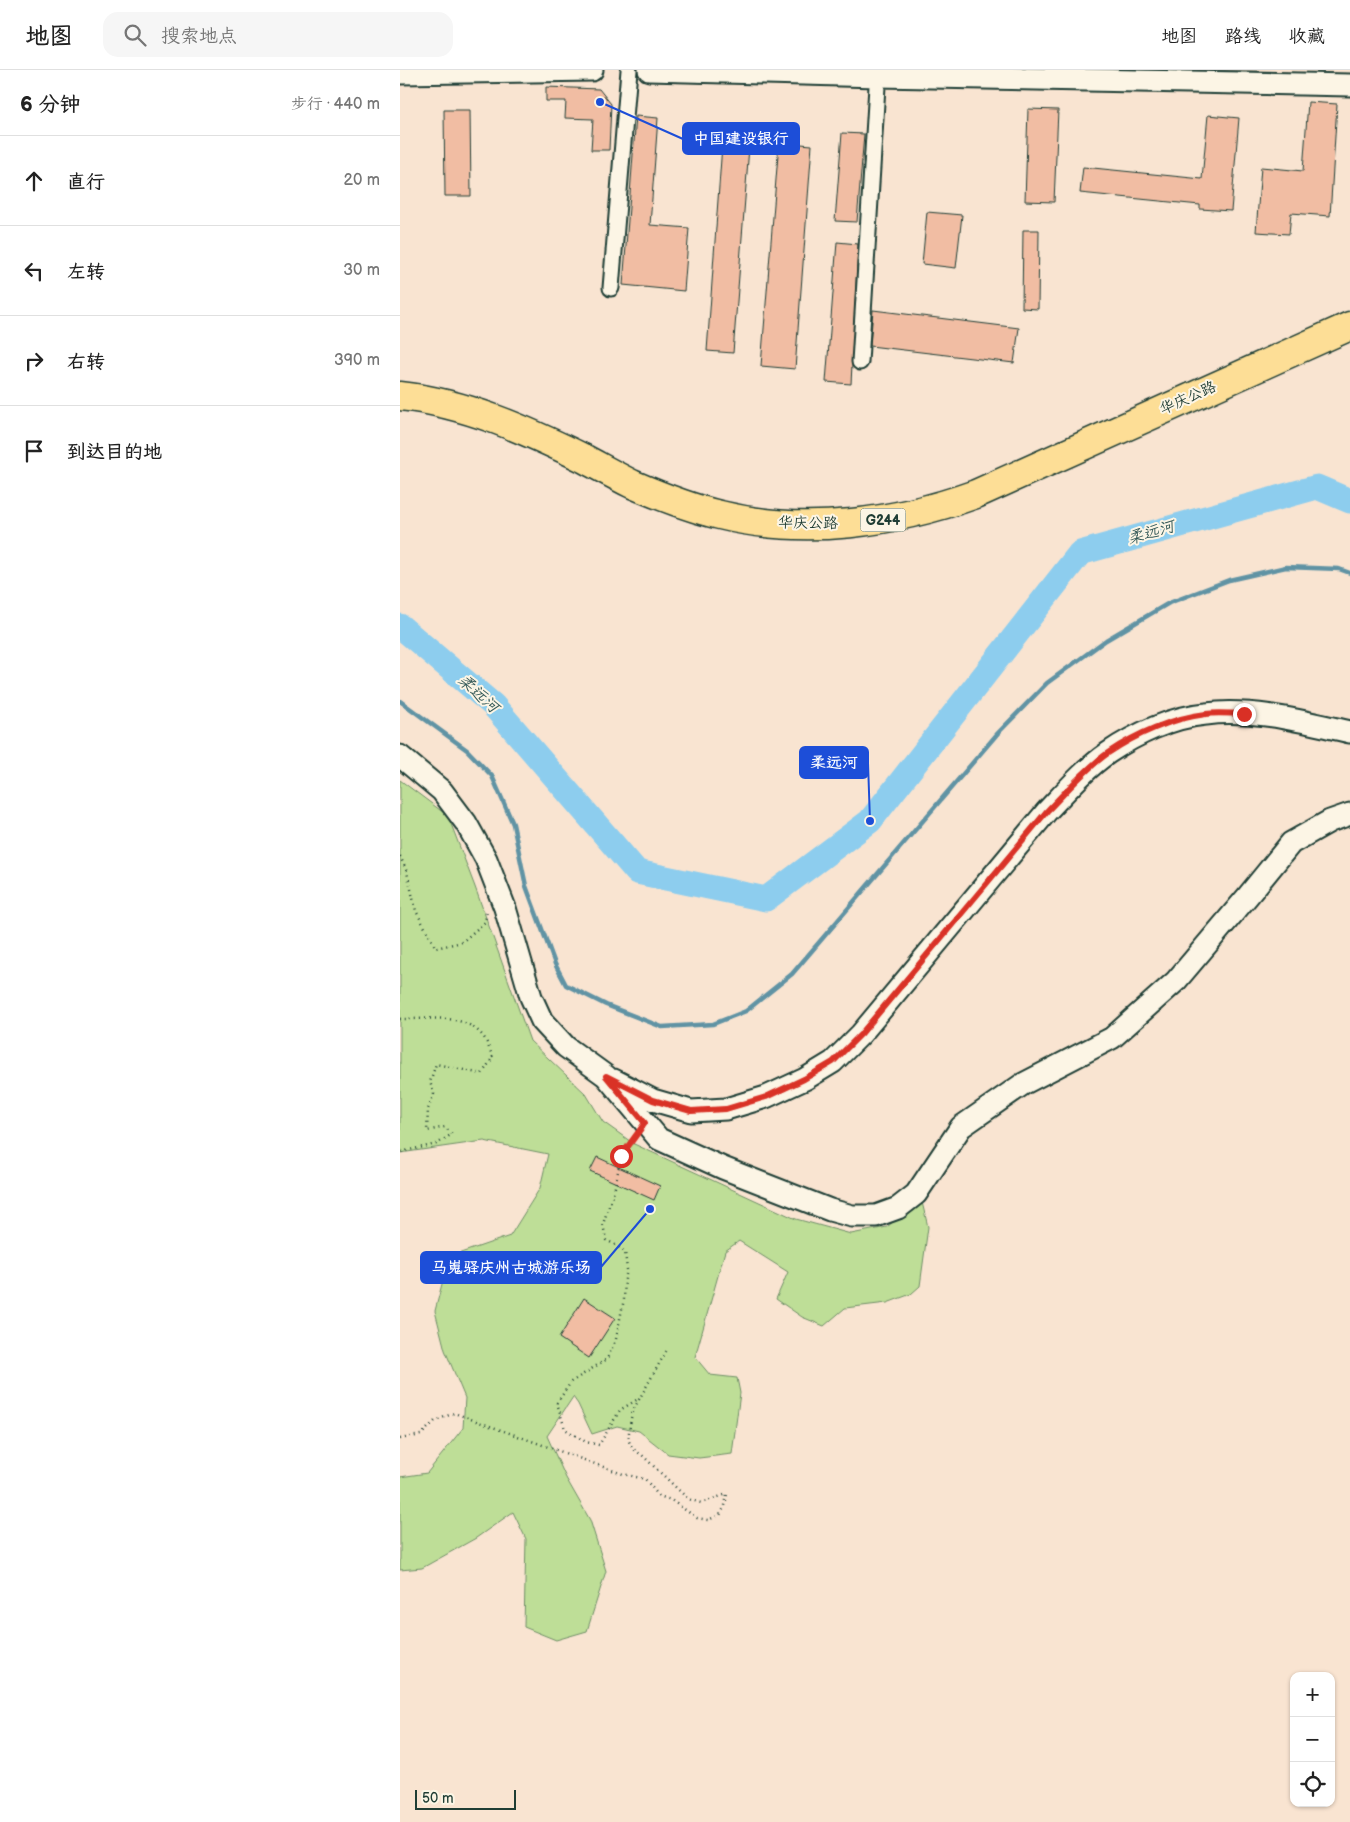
<!DOCTYPE html>
<html lang="zh">
<meta charset="utf-8">
<style>
body{margin:0;font-family:"Balsamiq Sans","LXGW WenKai TC",sans-serif;background:#f6f6f6;color:#222}
.controls{position:absolute;right:15px;bottom:15px;display:grid;overflow:hidden;border-radius:10px;box-shadow:0 1px 4px #0004}
.controls button{width:45px;height:45px;display:grid;place-items:center;padding:0;border:0;border-bottom:1px solid #e0e0e0;background:#fff;color:#222;font:25px sans-serif}
.scale{position:absolute;left:15px;bottom:12px;width:101px;box-sizing:border-box;padding-left:5px;border:2px solid #1f3d34;border-top:0;font-size:14px;line-height:18px;white-space:nowrap;color:#1f3d34;-webkit-text-stroke:4px #fcf5e5;paint-order:stroke}
.stop{position:absolute;width:15px;height:15px;margin:-11px;border:4px solid #d93025;border-radius:50%;background:#fff}
.stop.end{background:#d93025;border-color:#fff;box-shadow:0 1px 5px #0008}
.list{margin:0;padding:0;list-style:none}
h2{display:flex;justify-content:space-between;align-items:center;height:65px;margin:0;padding:0 20px;font-size:21px}
h2 small{font-size:16px;font-weight:400;color:#767676}
.list li{display:grid;grid-template-columns:32px 1fr auto;gap:15px;align-items:center;box-sizing:border-box;height:90px;padding:0 20px;border-top:1px solid #e0e0e0}
.list b{display:block;font-size:19px;white-space:nowrap}
.list em{font-size:16px;font-style:normal;color:#767676}
.icon{flex:none;width:28px;height:28px;fill:none;stroke:currentColor;stroke-width:2;stroke-linecap:round;stroke-linejoin:round}
.map{position:relative;flex:none;width:950px;height:1752px;overflow:hidden}
header{display:flex;align-items:center;gap:30px;box-sizing:border-box;height:70px;padding:0 25px;background:#fff;border-bottom:1px solid #e0e0e0}
header strong{font-size:24px}
nav{display:flex;gap:28px;margin-inline-start:auto;font-size:18px}
.search{width:350px;height:45px;background:#f6f6f6;display:flex;align-items:center;gap:12px;box-sizing:border-box;padding:0 18px;border-radius:15px;color:#767676;font-size:19px}
main{display:flex}
aside{flex:1;background:#fff}
.map>svg:first-child{display:block}
.green{fill:#bede97;stroke:#6e8e66}
.lines{fill:none;stroke-linecap:round;stroke-linejoin:round}
.stream{stroke:#6193a4;stroke-width:4.5}
.river{stroke:#8dcdee;stroke-width:25}
.building{fill:#f1bda3;stroke:#1f3d34}
.street-casing{stroke:#1f3d34;stroke-width:19}
.secondary-casing{stroke:#1f3d34;stroke-width:25}
.highway-casing{stroke:#1f3d34;stroke-width:31}
.path{stroke:#1f3d34;stroke-width:2.5;stroke-dasharray:1 4;stroke-linecap:butt}
.street{stroke:#fcf5e5;stroke-width:15}
.secondary{stroke:#fcf5e5;stroke-width:21}
.highway{stroke:#fdde96;stroke-width:28}
.route{stroke:#d93025;stroke-width:6}
.labels{text-anchor:middle;dominant-baseline:central;stroke-width:4;stroke-linejoin:round;paint-order:stroke}
.shield{fill:#fcf5e5;stroke:#617469;stroke-width:1}
.shield-label{font-size:14px;font-weight:bold;fill:#1f3d34}
.street-label{font-size:15px;fill:#1f3d34;stroke:#fcf5e5}
.water-label{font-size:16px;font-style:italic;fill:#355a59;stroke:#fcf5e5}
.leader{fill:none;stroke:#1d4ed8;stroke-width:2}
.callout-dot{fill:#1d4ed8;stroke:#fcf5e5;stroke-width:2}
.callout{fill:#1d4ed8;stroke:#1d4ed8;stroke-width:2}
.callout-label{font-size:16px;text-anchor:middle;font-weight:bold;fill:#fff}
</style>
<header>
<strong>地图</strong>
<div class="search"><svg class="icon" aria-label="search" viewBox="0 0 24 24"><circle cx="10" cy="10" r="6"/><path d="M15 15l6 6"/></svg>搜索地点</div>
<nav><a>地图</a><a>路线</a><a>收藏</a></nav>
</header>
<main>
<aside>
<h2>6 分钟<small>步行 · 440 m</small></h2>
<ul class="list">
<li><svg class="icon" aria-label="ahead" viewBox="0 0 24 24"><path d="M12 20V5M6 11l6-6 6 6"/></svg><div><b>直行</b></div><em>20 m</em></li>
<li><svg class="icon" aria-label="left" viewBox="0 0 24 24"><path d="M17 20v-9H6M10 6l-5 5 5 5"/></svg><div><b>左转</b></div><em>30 m</em></li>
<li><svg class="icon" aria-label="right" viewBox="0 0 24 24"><path d="M7 20v-9h11M14 6l5 5-5 5"/></svg><div><b>右转</b></div><em>390 m</em></li>
<li><svg class="icon" aria-label="arrive" viewBox="0 0 24 24"><path d="M6 21V4h12l-3 4 3 4H6"/></svg><div><b>到达目的地</b></div></li>
</ul>
</aside>
<div class="map">
<svg width="950" height="1752" viewBox="0 0 950 1752">
<rect width="100%" height="100%" fill="#f9e4d1"/>
<filter id="ink" filterUnits="userSpaceOnUse"><feTurbulence type="fractalNoise" baseFrequency=".02" numOctaves="2"/><feDisplacementMap in="SourceGraphic" scale="10" xChannelSelector="R" yChannelSelector="G"/><feConvolveMatrix kernelMatrix="1 2 1 2 8 2 1 2 1" color-interpolation-filters="sRGB"/></filter>
<g filter="url(#ink)">
<!-- green -->
<path class="green" d="M0 710 48 746 75 817 130 971 186 1024 203 1052 234 1074 396 1149 451 1164 487 1157 521 1128 528 1157 520 1216 511 1224 487 1233 445 1238 424 1256 402 1247 376 1229 388 1202 339 1171 325 1181 295 1287 310 1305 337 1308 340 1323 332 1384 299 1388 268 1384 239 1361 217 1356 192 1364 178 1334 173 1327 147 1366 166 1408 190 1450 206 1501 187 1561 156 1570 124 1557 126 1469 113 1442 76 1468 22 1498 0 1500V1407L27 1403 63 1358 65 1328 45 1280 35 1241 49 1187 110 1166 140 1118 148 1084 84 1071 0 1083Z"/>
<g class="lines">
<!-- stream -->
<path class="stream" d="M0 631 67 680 92 706 113 754 126 816 155 894 166 915 206 935 262 957 313 954 346 941 392 904 598 663 647 613 706 570 769 533 829 510 886 497 939 499 950 503"/>
<!-- river -->
<path class="river" d="M0 556 93 635 237 802 366 829 470 751 680 483 917 417 950 431"/>
</g>
<!-- building -->
<path class="building" d="M146 17 199 19 211 34 209 80H191L193 49 165 48 166 31H146Z
M908 32 937 34 930 146 891 143 889 164 856 162 861 97 903 101Z
M628 39 658 40 654 132 625 131Z
M44 40H70L71 126H45Z
M808 45 839 48 831 141 800 139V135L680 123 683 97 802 109Z
M236 46 258 48 250 155 289 158 284 221 223 215Z
M442 63 464 64 457 152 435 151Z
M379 72 412 75 395 299 361 296Z
M322 75 349 77 333 283 307 281Z
M527 142 562 145 556 198 522 194Z
M623 160H639L638 239 622 238Z
M437 172 458 174 451 314 426 312Z
M473 240 619 258 614 293 470 276Z
M197 1087 260 1116 254 1130 190 1101Z
M184 1228 215 1248 189 1288 159 1268Z"/>
<g class="lines">
<!-- street casing -->
<g class="street-casing">
<path id="street" d="M211 218 229 0
M460 292 478 0"/>
</g>
<!-- secondary casing -->
<g class="secondary-casing">
<path id="secondary" d="M249 0 478 6 950 15
M0 3 192 0
M0 686 42 721 66 753 86 789 105 838 131 927 142 951 166 977 206 1006 259 1069 323 1098 430 1140 452 1146H476L498 1138 516 1124 561 1057 623 1014 712 968 776 911 847 827 891 773 930 751 950 744
M214 1010 253 1030 291 1041 326 1039 366 1027 405 1009 433 992 461 964 647 741C666 721 685 699 708 683 736 664 772 647 806 644 853 638 905 652 950 662"/>
</g>
<!-- highway casing -->
<g class="highway-casing">
<path id="highway" d="M0 326C66 333 126 360 185 389 200 397 216 406 232 414 260 426 290 438 320 445 405 466 495 453 576 424L950 256"/>
</g>
<!-- path -->
<path class="path" d="M0 786 7 802 16 841 36 878 62 872 85 852 87 840
M0 949C28 950 66 941 85 969 88 974 90 981 93 987L82 1004 36 994 30 1012 34 1024 28 1039 27 1061 45 1057 52 1064 37 1074 0 1082
M235 1067 221 1086 215 1117 203 1154 206 1170 214 1174 225 1182 227 1200 225 1209 224 1229 216 1269 207 1289 171 1312 157 1333 165 1359 186 1372 199 1375 220 1340 238 1329
M0 1369 21 1365 35 1351 54 1343 223 1404 245 1409 259 1426 271 1430 297 1448 308 1450 320 1445 325 1436 327 1424 301 1433 288 1429 243 1386 232 1378 228 1369 232 1342 268 1278"/>
<!-- street -->
<use href="#street" class="street"/>
<!-- secondary -->
<use href="#secondary" class="secondary"/>
<!-- highway -->
<use href="#highway" class="highway"/>
</g>
</g>
<g class="lines" filter="url(#ink)">
<!-- route -->
<path class="route" d="M221 1086 245 1053 206 1006 253 1030 291 1041 326 1039 366 1027 404 1009 433 992 461 964 647 741C666 722 685 699 708 683 736 664 772 648 806 644 818 642 832 644 844 644"/>
</g>
<g class="labels">
<!-- shield labels -->
<rect class="shield" x="460.5" y="438.5" width="45" height="23" rx="4"/>
<g class="shield-label">
<text x="483" y="450">G244</text>
</g>
<!-- street labels -->
<g class="street-label">
<text transform="translate(788 328) rotate(-24)">华庆公路</text>
<text transform="translate(408 453) rotate(1)">华庆公路</text>
</g>
<!-- water labels -->
<g class="water-label">
<text transform="translate(751 463) rotate(-16)">柔远河</text>
<text transform="translate(78 624) rotate(42)">柔远河</text>
</g>
</g>
<!-- callouts -->
<path class="leader" d="M200 32L283 69M470 751L468 693M250 1139L201 1197"/>
<g class="callout-dot">
<circle cx="200" cy="32" r="5"/>
<circle cx="470" cy="751" r="5"/>
<circle cx="250" cy="1139" r="5"/>
</g>
<g class="callout">
<rect x="283" y="53" width="116" height="31" rx="5"/>
<rect x="400" y="677" width="68" height="31" rx="5"/>
<rect x="21" y="1182" width="180" height="31" rx="5"/>
</g>
<g class="callout-label">
<text x="341" y="74">中国建设银行</text>
<text x="434" y="698">柔远河</text>
<text x="111" y="1203">马嵬驿庆州古城游乐场</text>
</g>
</svg>
<div class="controls">
<button>+</button>
<button>−</button>
<button><svg class="icon" aria-label="locate" viewBox="0 0 24 24"><circle cx="12" cy="12" r="6"/><path d="M12 2v4M12 18v4M2 12h4M18 12h4"/></svg></button>
</div>
<div class="scale">50 m</div>
<div class="stop" style="left:221px;top:1086px"></div>
<div class="stop end" style="left:844px;top:644px"></div>
</div>
</main>
